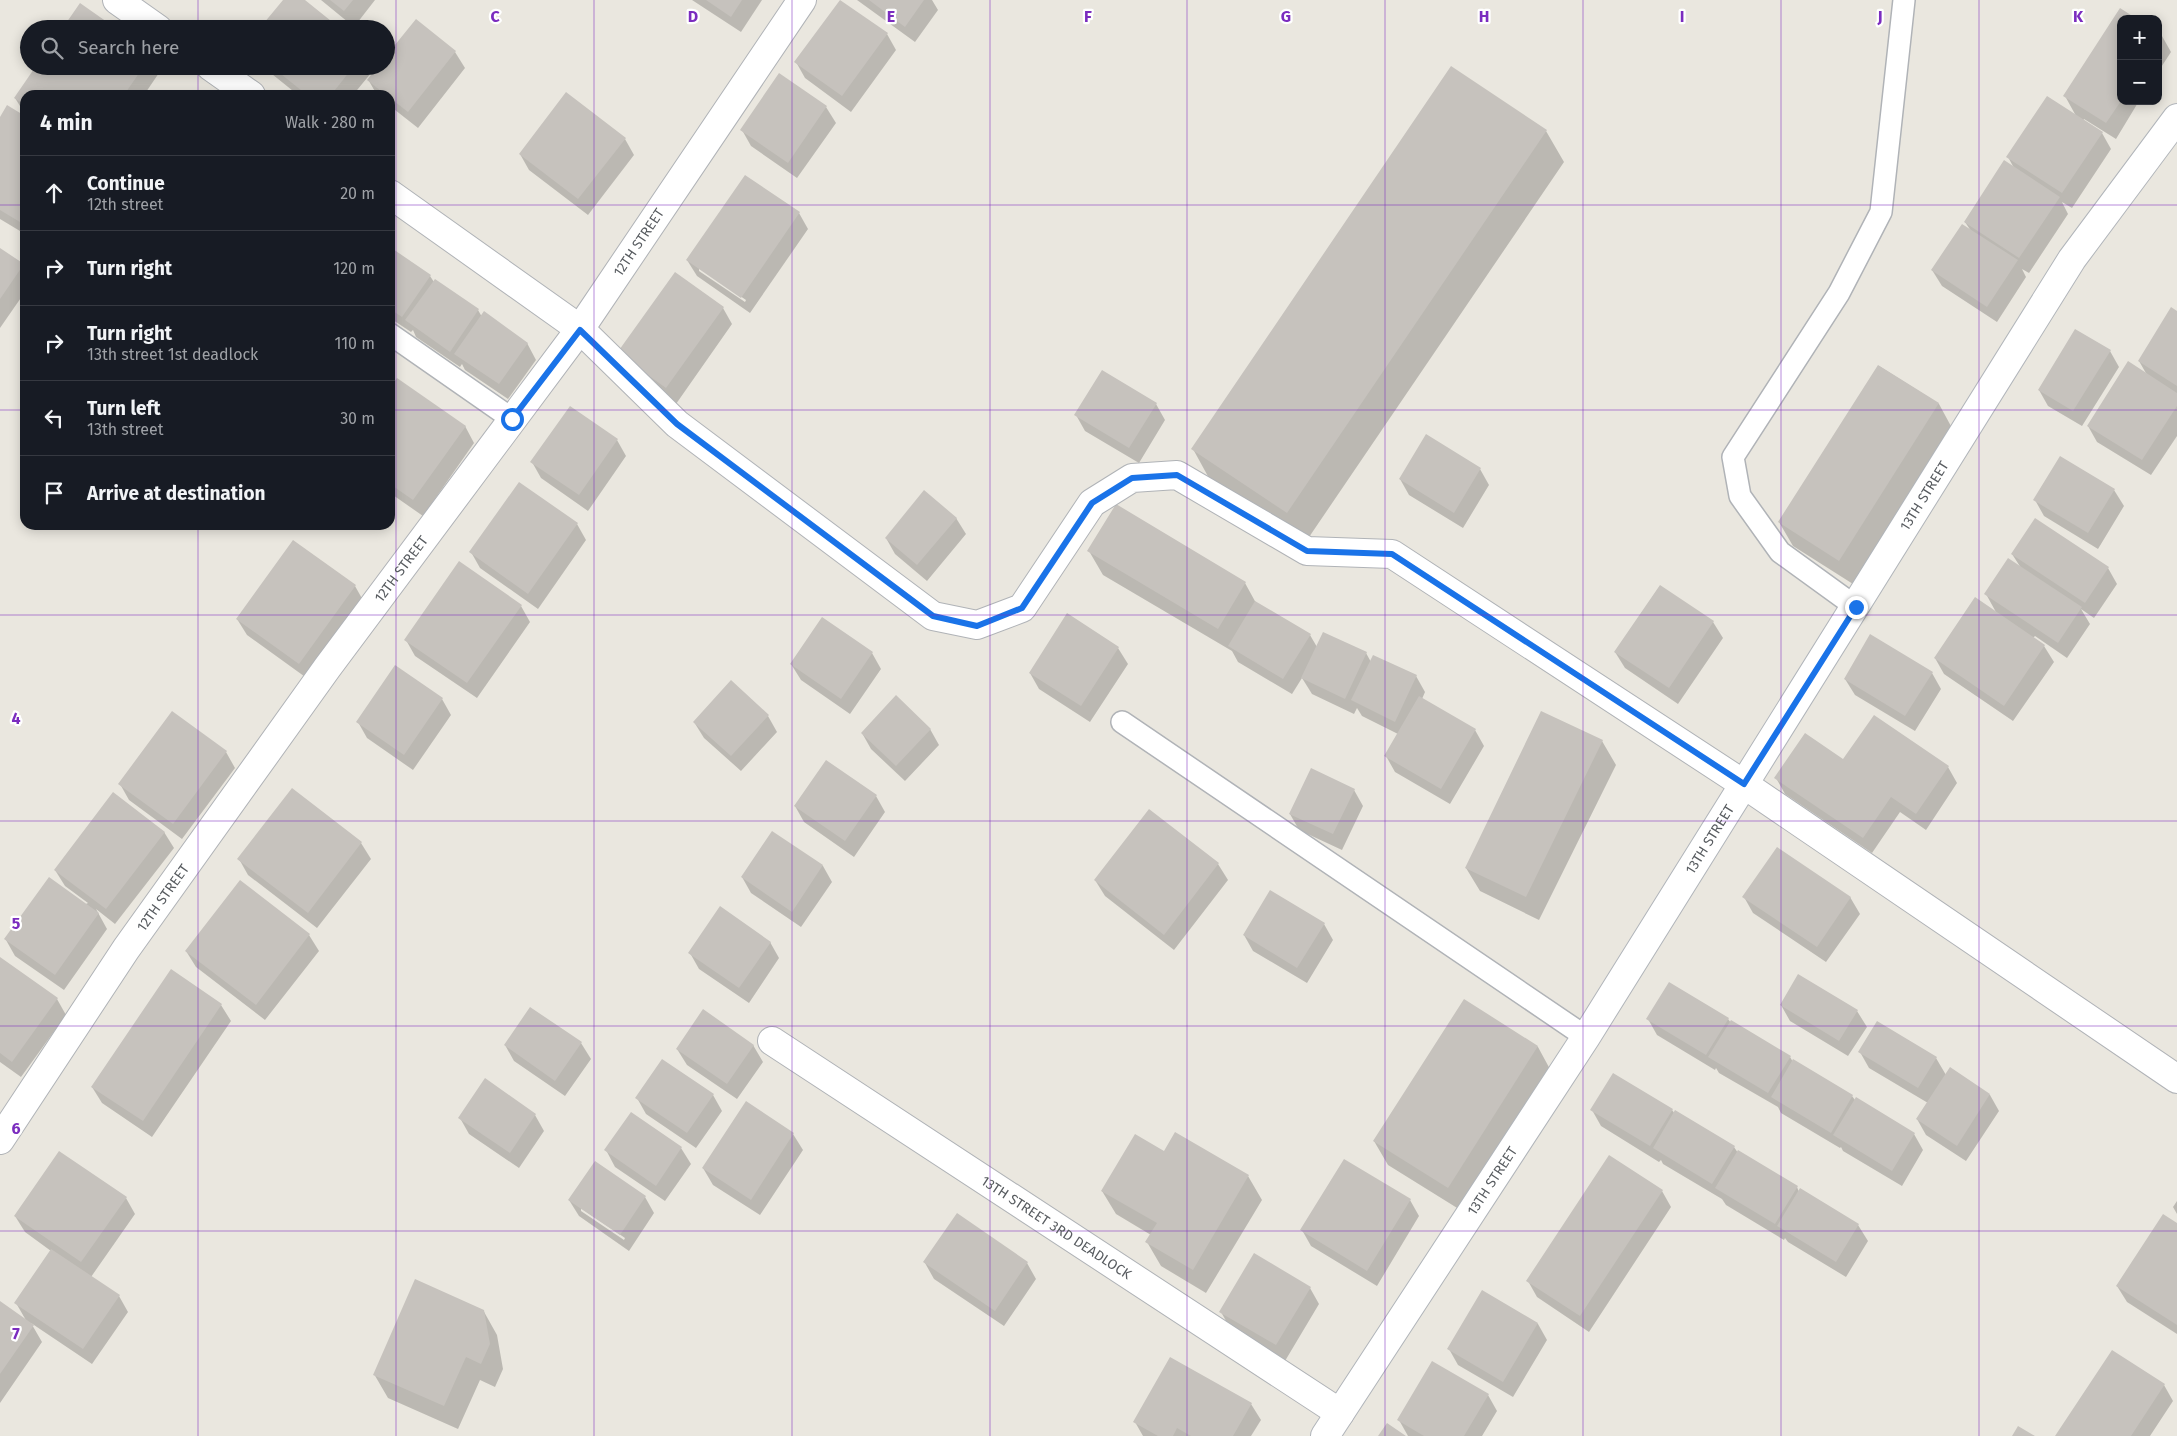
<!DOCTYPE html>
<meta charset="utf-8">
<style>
:root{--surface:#171b24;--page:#242831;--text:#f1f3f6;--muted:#9ea1a6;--line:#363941}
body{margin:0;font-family:"Fira Sans",sans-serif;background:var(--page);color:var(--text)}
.controls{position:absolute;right:15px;top:15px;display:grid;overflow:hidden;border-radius:10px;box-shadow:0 2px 12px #0003}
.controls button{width:45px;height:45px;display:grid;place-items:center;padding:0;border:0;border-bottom:1px solid var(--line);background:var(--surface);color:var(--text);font:25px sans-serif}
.stop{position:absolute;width:15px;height:15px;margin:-11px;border:4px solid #1a73e8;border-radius:50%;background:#fff}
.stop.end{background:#1a73e8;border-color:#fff;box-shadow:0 1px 5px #0008}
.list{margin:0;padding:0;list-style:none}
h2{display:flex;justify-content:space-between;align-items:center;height:65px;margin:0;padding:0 20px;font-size:21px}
h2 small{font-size:16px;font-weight:400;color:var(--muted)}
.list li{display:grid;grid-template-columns:32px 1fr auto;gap:15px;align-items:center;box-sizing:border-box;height:75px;padding:0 20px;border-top:1px solid var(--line)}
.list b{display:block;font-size:19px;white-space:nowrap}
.list p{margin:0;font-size:16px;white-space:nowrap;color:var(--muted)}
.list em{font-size:16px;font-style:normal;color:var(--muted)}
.icon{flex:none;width:28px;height:28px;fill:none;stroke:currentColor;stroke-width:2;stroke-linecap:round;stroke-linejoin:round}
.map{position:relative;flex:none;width:2177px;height:1436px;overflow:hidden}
.search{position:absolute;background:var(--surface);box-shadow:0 2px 12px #0003;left:20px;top:20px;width:375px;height:55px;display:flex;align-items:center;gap:12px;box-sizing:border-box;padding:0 18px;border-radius:28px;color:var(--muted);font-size:19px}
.panel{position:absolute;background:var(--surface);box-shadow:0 2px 12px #0003;left:20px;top:90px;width:375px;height:440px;border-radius:15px}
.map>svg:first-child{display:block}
.shadow{fill:#0003;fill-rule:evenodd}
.building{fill:#c6c2bd}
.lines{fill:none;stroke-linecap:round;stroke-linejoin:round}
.lane-casing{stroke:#b0b3b7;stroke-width:24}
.street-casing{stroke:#b0b3b7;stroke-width:30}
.secondary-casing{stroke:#b1b5ba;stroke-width:30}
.lane{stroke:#fff;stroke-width:21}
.street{stroke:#fff;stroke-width:28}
.secondary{stroke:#fff;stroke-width:28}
.route{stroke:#1a73e8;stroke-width:6}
.grid{fill:none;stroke:#7b2cbf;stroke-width:1;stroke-opacity:0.55}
.labels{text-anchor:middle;stroke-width:4.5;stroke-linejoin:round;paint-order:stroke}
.street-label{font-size:14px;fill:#585c60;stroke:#fff}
.grid-label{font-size:16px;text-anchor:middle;font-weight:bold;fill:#7b2cbf;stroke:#fff;stroke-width:4.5;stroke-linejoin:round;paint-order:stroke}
</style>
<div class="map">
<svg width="2177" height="1436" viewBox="0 0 2177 1436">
<rect width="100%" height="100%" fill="#eae7df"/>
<!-- shadow -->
<path class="shadow" d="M321,0H375L354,27Z
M692,0H762L741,32Z
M857,0H932L938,10L915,42Z
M2121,19V101H2139L2116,139L2084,119L2083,121L2102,133L2111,149L2072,208L2062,202L2068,214L2029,273L2022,269L2026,277L1997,322L1942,286L1932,270L1971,231L1965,222L2014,168L2008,157L2076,116L2065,96Z
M887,34L896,50L851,112L805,78L796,62Z
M2158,34L2162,36L2171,52L2158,72Z
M455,52L465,68L418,128L390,106V95H377L369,81L386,66Z
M38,66H159L161,70L144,95H25V114L15,98Z
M262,66H375L376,67L353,95H298Z
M826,107L836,123L797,178L751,146L742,130Z
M25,118V234L0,219V119Z
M1546,131L1564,162L1305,543L1210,480L1193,449Z
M625,139L634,155L588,215L529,170L520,154Z
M799,213L808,229L750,313L697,276L687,260ZM699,268L746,300L745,302L699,271Z
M390,248L430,276L434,282L435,281L478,310L482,317L527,343L536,360L508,399L465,370L462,364L460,367L416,337L413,330L411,332L390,318Z
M0,250L25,269V292L0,328Z
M675,274L723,308L732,324L676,404L628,369Z
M2177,313V436L2151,475L2097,442L2088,426L2147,375L2139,361Z
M2110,351L2119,367L2082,426L2048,406L2039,390Z
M1879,366L1939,404L1952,428L1853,584L1793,546L1779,522Z
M390,390L465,426L474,443L423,516L390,493Z
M1156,404L1165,420L1139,463L1085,431L1076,415Z
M617,440L626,456L588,511L541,478L532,462Z
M2060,458L2114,490L2124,506L2098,549L2044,516L2035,500Z
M1480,469L1489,485L1463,528L1409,495L1400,479Z
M956,518L966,534L927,581L895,554L886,538Z
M577,524L586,540L538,609L480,568L471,552Z
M1089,551L1245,583L1256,603L1310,635L1317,647L1366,653L1371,662L1416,676L1425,692L1422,699L1475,730L1484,746L1450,804L1395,772L1386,756L1398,734L1362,716L1357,708L1354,714L1312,694L1302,678L1292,694L1238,662L1232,651L1103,575Z
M2012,554L2108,568L2117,584L2094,618L2081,609L2090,624L2067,658L2035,636L2033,638L2044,646L2054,662L2013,721L1944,674L1935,658L1997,614L1986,594L2021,568Z
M355,586L364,602L308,679L247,635L237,619Z
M1660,586L1713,622L1723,638L1678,704L1625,668L1615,652Z
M521,606L530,622L477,698L415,656L406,640Z
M1118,648L1128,664L1090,722L1039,689L1030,673Z
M872,653L881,669L850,714L801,680L791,664Z
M1932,673L1941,689L1915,731L1855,695L1845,679Z
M442,699L451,715L413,770L367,738L358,722Z
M768,716L777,732L741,771L704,738L694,722Z
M930,729L939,745L905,781L871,749L862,733Z
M1602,741L1616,765L1539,920L1480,891L1466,868Z
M226,752L235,768L182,839L129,800L120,784Z
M1844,761L1948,767L1957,783L1926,830L1900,812L1872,853L1785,794L1776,778Z
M292,790L361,843L371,859L317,928L248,875L239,859Z
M1354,790L1363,806L1342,850L1299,830L1290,814Z
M876,796L885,812L854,857L804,822L795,806Z
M1149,811L1218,864L1228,880L1174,950L1105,896L1095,880Z
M164,832L174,848L115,924L96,909L107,929L64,990L15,956L6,940L88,903L65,886L55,870Z
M773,833L823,866L832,882L801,927L751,893L742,877Z
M1744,897H1850L1860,914L1826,962L1753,913Z
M1324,924L1333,940L1307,983L1253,951L1244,935Z
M309,935L319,951L265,1020L196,967L186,951Z
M770,942L779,958L749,1003L699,969L690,953Z
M0,958L57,999L66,1015L21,1077L0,1062Z
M1464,1001L1538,1047L1551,1071L1462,1211L1388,1165L1374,1141Z
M221,1005L231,1021L152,1137L102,1103L92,1087Z
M1781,1005L1857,1011L1867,1027L1848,1056L1790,1021Z
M1648,1019H1728L1731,1023L1790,1057L1793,1062L1794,1061L1852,1096L1855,1100L1914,1134L1923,1150L1902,1186L1843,1151L1841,1147L1840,1148L1781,1113L1778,1107L1719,1073L1716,1068L1715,1070L1657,1035Z
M581,1043L591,1059L565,1096L514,1061L505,1045Z
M753,1045L763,1062L737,1099L687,1065L677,1049Z
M1860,1052L1936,1058L1946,1075L1990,1095L1999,1111L1966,1161L1926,1135L1917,1119L1928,1103L1869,1068Z
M713,1095L722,1111L696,1148L646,1114L637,1098Z
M1592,1110H1672L1675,1114L1734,1147L1738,1153L1797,1187L1799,1192L1800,1190L1858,1225L1868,1241L1846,1277L1788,1242L1785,1238L1784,1240L1726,1205L1722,1199L1663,1164L1661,1160L1659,1162L1601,1126Z
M535,1115L544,1131L519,1168L469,1134L460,1118Z
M793,1134L803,1150L760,1215L713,1185L703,1168Z
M681,1148L691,1164L665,1201L615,1167L606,1150Z
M1164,1153L1248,1176L1262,1200L1206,1293L1161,1266L1147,1242L1151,1235L1116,1214L1102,1191Z
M1662,1191L1671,1207L1589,1332L1537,1297L1528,1281Z
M645,1197L654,1213L629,1251L579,1216L569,1200ZM581,1208L625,1238L624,1240L581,1211Z
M126,1198L135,1214L91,1277L119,1296L128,1312L92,1364L31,1323L42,1342L0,1403V1303L27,1322L16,1303L51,1251L25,1232L15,1216Z
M1410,1200L1419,1216L1377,1286L1311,1246L1302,1230Z
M2177,1201V1214L2173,1207Z
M2177,1225V1334L2127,1302L2117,1286Z
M925,1263H1027L1036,1279L1004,1326L934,1279Z
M1310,1288L1319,1304L1285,1361L1230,1328L1221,1312Z
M1482,1292L1538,1324L1547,1340L1513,1397L1458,1365L1449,1349Z
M483,1310L497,1335L503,1369L495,1387L480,1380L458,1429L388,1398L374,1374Z
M2164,1385L2173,1401L2150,1436H2058Z
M1488,1395L1497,1411L1482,1436H1408L1399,1420Z
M1251,1404L1261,1420L1251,1436H1143L1135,1422Z"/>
<!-- building -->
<path class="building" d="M283,0H305L341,29H259Z
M330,0H353L344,11Z
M706,0H742L731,17Z
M840,0L888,33L842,96L794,62Z
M869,0H924L905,27Z
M80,3L117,29H62Z
M2120,8L2137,19H2121V101L2106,123L2063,96Z
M416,19L456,51L408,112L390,98V95H386L367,80L378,66H386V56Z
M36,66H144L124,95H25V105L14,98Z
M271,66H354L331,95H307Z
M1451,66L1547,130L1287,513L1191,449Z
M779,73L827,106L788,163L740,130Z
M566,92L626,138L578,199L519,154Z
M2047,96L2103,132L2062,193L2006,157Z
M7,105L25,116V225L0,210V117Z
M2004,160L2060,197L2019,258L1964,222Z
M745,175L800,212L741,298L686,260Z
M1962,224L2018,260L1987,307L1931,270Z
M390,247L431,275L402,317L390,309Z
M0,248L24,264L0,299Z
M675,272L724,307L666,388L617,353Z
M435,279L479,309L450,352L405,320Z
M2171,307L2177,311V386L2138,361Z
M484,311L528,343L499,384L454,354Z
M2075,329L2111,350L2073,411L2038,390Z
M2128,361L2177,393V406L2142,460L2087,426Z
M1878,365L1939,403L1839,561L1778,522Z
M1102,370L1157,403L1129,448L1074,415Z
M397,378L466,426L413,500L390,484V388Z
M570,406L618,439L579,495L530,462Z
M1426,434L1481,468L1454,513L1399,479Z
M2060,456L2115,489L2088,533L2033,500Z
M519,482L578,523L528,594L469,552Z
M924,490L957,518L917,565L885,538Z
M1116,504L1246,582L1218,629L1087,551Z
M2035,518L2109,567L2085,603L2011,554Z
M293,540L356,585L299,664L236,619Z
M2008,558L2082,607L2058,643L1984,594Z
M459,561L522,605L467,683L404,640Z
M1660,585L1714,621L1669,688L1614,652Z
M1975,597L2045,645L2004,706L1934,658Z
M1255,601L1311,634L1283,679L1228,646Z
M1067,613L1119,647L1081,706L1029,673Z
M822,617L873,652L841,699L790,664Z
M1323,632L1367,652L1345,699L1301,678Z
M1870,634L1933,672L1905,716L1844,679Z
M1373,655L1417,675L1395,722L1351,700Z
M395,665L443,698L404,755L356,722Z
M731,680L769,715L731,756L693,722Z
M896,695L931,729L896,766L861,733Z
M1419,696L1476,729L1441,789L1384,756Z
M172,711L227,751L173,824L118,784Z
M1541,711L1603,740L1526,897L1465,868Z
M1874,715L1949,766L1916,814L1891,797L1863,838L1774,778L1805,733L1843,759Z
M826,760L877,795L845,841L794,806Z
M1311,768L1355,789L1333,834L1289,814Z
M292,788L362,842L308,913L237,859Z
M113,792L165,832L106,909L54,870Z
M1149,809L1219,863L1164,935L1094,880Z
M772,831L823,865L792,912L741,877Z
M1777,847L1851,897L1817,947L1742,897Z
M49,877L99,913L55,975L4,939Z
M240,880L310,934L256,1005L185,951Z
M1270,890L1325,923L1297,968L1243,935Z
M720,906L771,942L739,988L688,953Z
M0,957L58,998L12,1062L0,1053Z
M171,969L222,1004L143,1121L91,1087Z
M1798,974L1858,1010L1839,1041L1780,1005Z
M1669,982L1729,1018L1706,1055L1646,1019Z
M1464,999L1538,1046L1448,1188L1373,1141Z
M530,1007L582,1042L555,1081L504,1045Z
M703,1009L754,1045L727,1084L676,1049Z
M1731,1020L1791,1056L1768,1093L1708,1057Z
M1877,1021L1937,1057L1918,1088L1858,1052Z
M662,1059L714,1094L687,1133L635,1098Z
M1793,1059L1853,1095L1831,1133L1771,1097Z
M1950,1067L1990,1094L1957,1146L1916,1119Z
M1613,1073L1673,1109L1650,1146L1590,1110Z
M485,1078L536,1114L510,1153L458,1118Z
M1856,1097L1915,1133L1892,1171L1833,1135Z
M746,1101L794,1133L751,1200L702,1168Z
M1675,1110L1735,1146L1712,1184L1653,1148Z
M631,1112L682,1147L656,1186L604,1150Z
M1175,1132L1249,1175L1193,1270L1145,1242L1157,1223L1101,1191L1135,1134L1164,1151Z
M1738,1150L1798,1186L1775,1224L1715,1188Z
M59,1151L127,1197L81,1262L14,1216Z
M1609,1155L1663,1190L1580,1316L1526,1281Z
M1344,1159L1411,1199L1367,1271L1300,1230Z
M595,1161L646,1196L620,1235L568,1200Z
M1800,1188L1859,1224L1836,1262L1777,1226Z
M957,1213L1028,1262L995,1311L923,1262Z
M2163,1214L2177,1223V1325L2116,1286Z
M51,1249L120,1295L83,1349L14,1303Z
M1254,1253L1311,1287L1276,1345L1219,1312Z
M415,1279L484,1310L490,1344L481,1364L466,1357L444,1406L373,1375Z
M1482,1290L1538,1323L1503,1382L1447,1349Z
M0,1301L34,1325L0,1374Z
M2112,1350L2165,1384L2131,1436H2055Z
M1170,1357L1252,1403L1233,1436H1191L1177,1428L1173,1436H1158L1133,1422Z
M1432,1361L1489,1394L1464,1436H1424L1397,1420Z
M1387,1423L1406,1436H1378Z
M2018,1426L2035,1436H2012Z"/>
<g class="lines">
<!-- lane casing -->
<g class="lane-casing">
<path id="lane" d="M390,334L512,419
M1856,607L1780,552L1740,496L1733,457L1839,293L1881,212L1904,0
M1122,722L1586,1037"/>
</g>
<!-- street casing -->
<g class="street-casing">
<g id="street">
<path d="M117,0L158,29"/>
<path d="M210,66L251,95"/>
<path d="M390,194L580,329L677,424L933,616L977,625L1022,608L1092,503L1132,478L1177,475L1307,551L1392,554L1745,785L2177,1079"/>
<path id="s1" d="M772,1041L1340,1413"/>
<path id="s2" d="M0,1140L126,949L327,668L580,329L802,0"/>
</g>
</g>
<!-- secondary casing -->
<g class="secondary-casing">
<g id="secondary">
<path id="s3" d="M1325,1436L1586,1037L2072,259L2177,118"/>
</g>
</g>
<!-- lane -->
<use href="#lane" class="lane"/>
<!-- street -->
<use href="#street" class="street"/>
<!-- secondary -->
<use href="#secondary" class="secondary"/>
</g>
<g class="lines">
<!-- route -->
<path class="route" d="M512,419L580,330L677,424L933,616L977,626L1022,608L1092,503L1132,478L1177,475L1307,551L1392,554L1744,784L1856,607"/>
</g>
<!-- grid -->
<path class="grid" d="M198,0V29M396,0V1436M594,0V1436M792,0V1436M990,0V1436M1187,0V1436M1385,0V1436M1583,0V1436M1781,0V1436M1979,0V1436M198,66V95M0,205H25M390,205H2177M0,410H25M390,410H2177M198,525V1436M0,615H2177M0,821H2177M0,1026H2177M0,1231H2177"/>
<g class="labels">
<!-- street labels -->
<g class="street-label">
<text dy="5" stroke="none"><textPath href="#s2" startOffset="1102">12TH STREET</textPath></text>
<text dy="5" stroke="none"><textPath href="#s3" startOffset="1115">13TH STREET</textPath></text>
<text dy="5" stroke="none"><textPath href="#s2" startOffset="698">12TH STREET</textPath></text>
<text dy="5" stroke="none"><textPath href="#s3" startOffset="710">13TH STREET</textPath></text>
<text dy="5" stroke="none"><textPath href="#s2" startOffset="292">12TH STREET</textPath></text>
<text dy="5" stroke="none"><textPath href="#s3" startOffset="305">13TH STREET</textPath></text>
<text dy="5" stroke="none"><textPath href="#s1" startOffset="340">13TH STREET 3RD DEADLOCK</textPath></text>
</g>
</g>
<g class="grid-label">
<text x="495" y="22">C</text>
<text x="693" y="22">D</text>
<text x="891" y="22">E</text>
<text x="1088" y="22">F</text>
<text x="1286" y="22">G</text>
<text x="1484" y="22">H</text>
<text x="1682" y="22">I</text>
<text x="1880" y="22">J</text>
<text x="2078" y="22">K</text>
<text x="16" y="724">4</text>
<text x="16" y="929">5</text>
<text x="16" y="1134">6</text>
<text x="16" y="1339">7</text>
</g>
</svg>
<div class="controls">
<button>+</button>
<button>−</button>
</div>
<div class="stop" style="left:512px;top:419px"></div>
<div class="stop end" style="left:1856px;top:607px"></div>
<div class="search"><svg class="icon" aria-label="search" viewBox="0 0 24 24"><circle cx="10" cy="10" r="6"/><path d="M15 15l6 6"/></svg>Search here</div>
<section class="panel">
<h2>4 min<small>Walk · 280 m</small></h2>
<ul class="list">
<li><svg class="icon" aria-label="ahead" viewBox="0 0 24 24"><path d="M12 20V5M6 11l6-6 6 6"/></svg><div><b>Continue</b><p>12th street</p></div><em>20 m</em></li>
<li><svg class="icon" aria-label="right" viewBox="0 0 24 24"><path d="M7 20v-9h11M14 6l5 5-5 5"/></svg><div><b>Turn right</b></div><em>120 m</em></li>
<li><svg class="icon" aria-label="right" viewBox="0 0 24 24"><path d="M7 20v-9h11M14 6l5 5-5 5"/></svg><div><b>Turn right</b><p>13th street 1st deadlock</p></div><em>110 m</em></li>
<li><svg class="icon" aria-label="left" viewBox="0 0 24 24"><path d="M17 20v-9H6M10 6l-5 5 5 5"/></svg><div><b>Turn left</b><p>13th street</p></div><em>30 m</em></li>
<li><svg class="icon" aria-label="arrive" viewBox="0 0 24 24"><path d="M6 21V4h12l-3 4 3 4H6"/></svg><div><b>Arrive at destination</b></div></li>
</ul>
</section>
</div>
